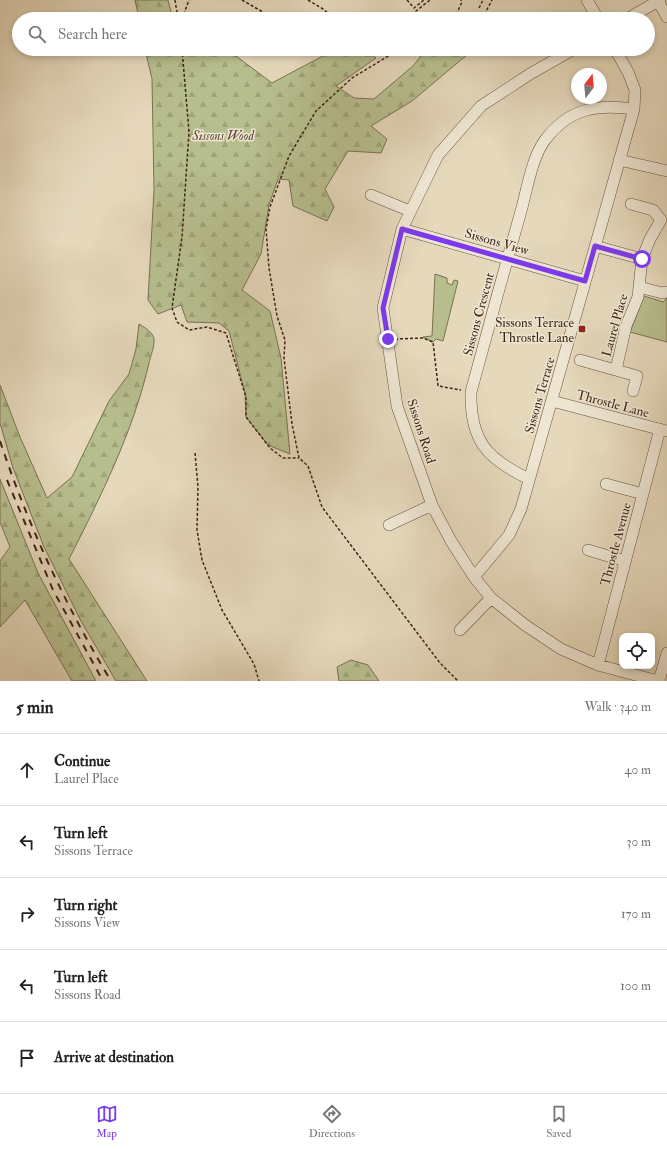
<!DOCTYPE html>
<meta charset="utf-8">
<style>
:root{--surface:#fff;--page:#f6f6f6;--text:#222;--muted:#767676;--line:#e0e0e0;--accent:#7c3aed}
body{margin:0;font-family:"IM FELL Double Pica",serif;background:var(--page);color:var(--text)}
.controls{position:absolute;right:12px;bottom:12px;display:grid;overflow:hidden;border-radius:8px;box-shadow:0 2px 6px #0003}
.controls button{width:36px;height:36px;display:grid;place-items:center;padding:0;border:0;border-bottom:1px solid var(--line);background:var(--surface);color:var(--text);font:20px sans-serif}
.compass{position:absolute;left:571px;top:68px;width:36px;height:36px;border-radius:50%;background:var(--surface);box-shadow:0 2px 6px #0003;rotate:16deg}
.stop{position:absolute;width:12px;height:12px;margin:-9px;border:3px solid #7c3aed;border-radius:50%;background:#fff}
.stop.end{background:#7c3aed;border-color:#fff;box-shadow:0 1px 4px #0008}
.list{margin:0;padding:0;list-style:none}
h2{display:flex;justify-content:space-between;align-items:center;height:52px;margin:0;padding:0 16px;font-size:17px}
h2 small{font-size:13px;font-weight:400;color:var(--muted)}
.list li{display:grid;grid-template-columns:26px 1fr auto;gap:12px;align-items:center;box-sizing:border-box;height:72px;padding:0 16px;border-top:1px solid var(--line)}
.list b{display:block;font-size:15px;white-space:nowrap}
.list p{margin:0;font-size:13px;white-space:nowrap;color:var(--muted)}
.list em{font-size:13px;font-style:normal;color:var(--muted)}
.icon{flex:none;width:22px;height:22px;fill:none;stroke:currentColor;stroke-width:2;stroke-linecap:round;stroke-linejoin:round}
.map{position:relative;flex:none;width:667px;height:681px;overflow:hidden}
.search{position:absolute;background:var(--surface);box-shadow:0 2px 6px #0003;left:12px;right:12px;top:12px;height:44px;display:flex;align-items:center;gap:10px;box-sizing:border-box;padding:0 14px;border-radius:22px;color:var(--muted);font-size:15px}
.sheet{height:412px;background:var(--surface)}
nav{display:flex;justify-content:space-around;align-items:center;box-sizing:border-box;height:56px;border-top:1px solid var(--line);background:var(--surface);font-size:11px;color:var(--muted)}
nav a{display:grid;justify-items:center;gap:2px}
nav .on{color:var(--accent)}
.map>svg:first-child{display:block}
.grass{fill:#b7be8e;stroke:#7b7152}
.forest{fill:url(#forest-firs);stroke:#7b7152}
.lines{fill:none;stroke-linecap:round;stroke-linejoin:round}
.minor-casing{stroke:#68513f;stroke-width:12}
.path{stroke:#3f2416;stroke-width:1.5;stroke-dasharray:3 2;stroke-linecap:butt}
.minor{stroke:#eee6d3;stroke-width:11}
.rail{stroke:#3f2416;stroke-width:2;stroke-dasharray:7 7;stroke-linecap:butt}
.route{stroke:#7c3aed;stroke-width:5}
.poi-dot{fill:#8f2418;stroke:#eee6d3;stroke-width:1.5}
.labels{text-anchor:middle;stroke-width:3;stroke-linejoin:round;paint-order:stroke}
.park-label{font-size:13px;font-style:italic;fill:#5d4a34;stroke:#eee6d3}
.street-label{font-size:13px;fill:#3f2416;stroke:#eee6d3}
.poi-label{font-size:13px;fill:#3f2416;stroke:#eee6d3;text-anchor:end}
</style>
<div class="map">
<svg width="667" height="681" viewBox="0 0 667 681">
<defs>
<pattern id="forest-firs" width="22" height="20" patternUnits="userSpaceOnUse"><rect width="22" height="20" fill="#b7be8e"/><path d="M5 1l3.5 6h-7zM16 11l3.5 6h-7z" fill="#9ea37a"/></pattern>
</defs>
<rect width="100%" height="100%" fill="#e5d8bb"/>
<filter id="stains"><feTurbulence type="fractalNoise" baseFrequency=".005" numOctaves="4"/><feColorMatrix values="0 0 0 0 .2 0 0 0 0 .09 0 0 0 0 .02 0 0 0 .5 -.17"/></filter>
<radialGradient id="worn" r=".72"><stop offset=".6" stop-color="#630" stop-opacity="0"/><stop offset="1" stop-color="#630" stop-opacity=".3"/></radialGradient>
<!-- grass -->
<path class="grass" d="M435,274L447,278V283L452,285L454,280L458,281L443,341L436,339L433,342L423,337L432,336Z
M644,296L663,302L667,298V342L630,332Z"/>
<!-- forest -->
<path class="forest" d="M135,0H168L173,19H139Z
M145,49H208L236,56L272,83L336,49H363L376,58L336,86L354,98L374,99L413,66L424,52C441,52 457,49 474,49L412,101L371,126L387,139L381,153L348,151L325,189L334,207L327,221L293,206L289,180L278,179L269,205L261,254L242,290L270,311L281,358L290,454L268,445L246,417L245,393L229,331L219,323L187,322L181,305L158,314L148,300L154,190L152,79Z
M139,324C145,328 153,332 154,339C155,346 150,357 149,363C133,432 101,496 69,559L147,681H116L81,621L44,547L13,468L0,423V385L20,437L47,498L72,477L109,401L129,374L136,349Z
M0,479L38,573L96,681H72L25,600L0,627V561L10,547L0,522Z
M351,660L368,665L379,681H339L337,667Z"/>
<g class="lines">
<!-- minor casing -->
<g class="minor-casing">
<path id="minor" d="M587,0L598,19
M658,1L667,17
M627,19L660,0
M574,49L530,74L481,106L438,155L402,229L383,308L397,406L432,505L451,541L474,577L491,598L525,625L561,649L598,665L658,681
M619,160L667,171
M371,195L410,211
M631,204L653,210L661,220
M402,229L585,281
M595,246L642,259L650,239L661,220
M639,287L662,293L667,292
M580,360L637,376L633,391
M616,370L626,326L638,297L642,259
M552,401L666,431
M529,479C487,459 470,441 471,392C487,332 504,271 521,211C527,190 532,157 545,140C569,108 597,104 634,109
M606,484L643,494
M389,525L432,505
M588,550L625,561
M474,577L509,535L521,509L634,109L635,90L628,72L615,49
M460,630L491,598
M598,665L660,429
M659,681L667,653"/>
</g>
<!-- path -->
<path class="path" d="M175,0L178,19
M242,0L275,19
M308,0L323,9L335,19
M407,0L414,8L424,0
M479,8L483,0
M182,19L189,0
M423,19L416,11L430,0
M454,19L462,2L461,0
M482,19L492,0
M182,49L189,132L182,237L172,308L177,322L189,330L207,327L226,333L246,397V417L270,448L283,458H299
M407,49L390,55L352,78L316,111L289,156L270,207L266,229L269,268L277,316L285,340L284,358L292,424L299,458L308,466L322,507L440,663L458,681
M390,55L391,49
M395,339L423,338L433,342L438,386L461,390
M195,453L198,487L197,530L202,560L222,610L254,664L259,681"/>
<!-- minor -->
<use href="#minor" class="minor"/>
<!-- rail -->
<path class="rail" d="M0,441C28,525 65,605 111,681
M7,480L53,590L103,681"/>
</g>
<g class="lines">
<!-- route -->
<path class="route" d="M388,339L383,308L402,229L585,281L595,246L642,259"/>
</g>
<!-- markers -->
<rect class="poi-dot" x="578" y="325" width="8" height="8" rx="2"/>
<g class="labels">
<!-- park labels -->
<g class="park-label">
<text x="223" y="140">Sissons Wood</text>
</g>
<!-- street labels -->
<g class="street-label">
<text transform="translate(497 241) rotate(16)" y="5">Sissons View</text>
<text transform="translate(478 314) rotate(-75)" y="5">Sissons Crescent</text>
<text transform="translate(614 325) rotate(-74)" y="5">Laurel Place</text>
<text transform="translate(539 395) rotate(-74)" y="5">Sissons Terrace</text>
<text transform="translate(613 403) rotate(15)" y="5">Throstle Lane</text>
<text transform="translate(422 431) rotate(72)" y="5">Sissons Road</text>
<text transform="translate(615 544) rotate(-75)" y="5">Throstle Avenue</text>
</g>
<!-- poi labels -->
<g class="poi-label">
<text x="574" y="327">Sissons Terrace<tspan x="574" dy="15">Throstle Lane</tspan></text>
</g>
</g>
<rect width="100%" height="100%" filter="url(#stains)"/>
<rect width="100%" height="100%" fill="url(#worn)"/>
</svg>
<div class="controls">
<button><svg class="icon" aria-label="locate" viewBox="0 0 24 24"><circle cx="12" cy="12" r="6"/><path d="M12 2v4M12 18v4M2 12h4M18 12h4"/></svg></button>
</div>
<svg class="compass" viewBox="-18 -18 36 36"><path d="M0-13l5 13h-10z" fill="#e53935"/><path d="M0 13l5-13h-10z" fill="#767676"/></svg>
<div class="stop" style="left:642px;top:259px"></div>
<div class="stop end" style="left:388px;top:339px"></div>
<div class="search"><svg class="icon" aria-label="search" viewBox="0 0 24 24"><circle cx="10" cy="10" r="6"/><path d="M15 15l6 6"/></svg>Search here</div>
</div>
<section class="sheet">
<h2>5 min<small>Walk · 340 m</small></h2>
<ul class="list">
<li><svg class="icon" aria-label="ahead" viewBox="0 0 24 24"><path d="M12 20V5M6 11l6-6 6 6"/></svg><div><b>Continue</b><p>Laurel Place</p></div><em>40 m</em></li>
<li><svg class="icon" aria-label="left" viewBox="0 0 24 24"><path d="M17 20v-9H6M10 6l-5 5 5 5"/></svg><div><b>Turn left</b><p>Sissons Terrace</p></div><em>30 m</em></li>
<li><svg class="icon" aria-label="right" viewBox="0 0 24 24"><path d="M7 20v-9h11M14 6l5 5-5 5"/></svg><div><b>Turn right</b><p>Sissons View</p></div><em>170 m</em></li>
<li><svg class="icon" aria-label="left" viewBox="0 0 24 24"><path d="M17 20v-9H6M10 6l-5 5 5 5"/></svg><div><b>Turn left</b><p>Sissons Road</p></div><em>100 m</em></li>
<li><svg class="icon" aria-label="arrive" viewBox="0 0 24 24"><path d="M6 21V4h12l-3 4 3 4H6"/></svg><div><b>Arrive at destination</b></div></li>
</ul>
</section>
<nav>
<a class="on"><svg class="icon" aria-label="map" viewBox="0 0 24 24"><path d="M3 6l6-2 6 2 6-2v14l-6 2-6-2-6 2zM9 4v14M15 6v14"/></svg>Map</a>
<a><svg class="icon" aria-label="directions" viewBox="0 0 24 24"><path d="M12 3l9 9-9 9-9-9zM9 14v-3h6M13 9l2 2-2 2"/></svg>Directions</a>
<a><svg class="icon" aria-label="saved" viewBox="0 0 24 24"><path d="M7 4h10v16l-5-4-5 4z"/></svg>Saved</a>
</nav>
